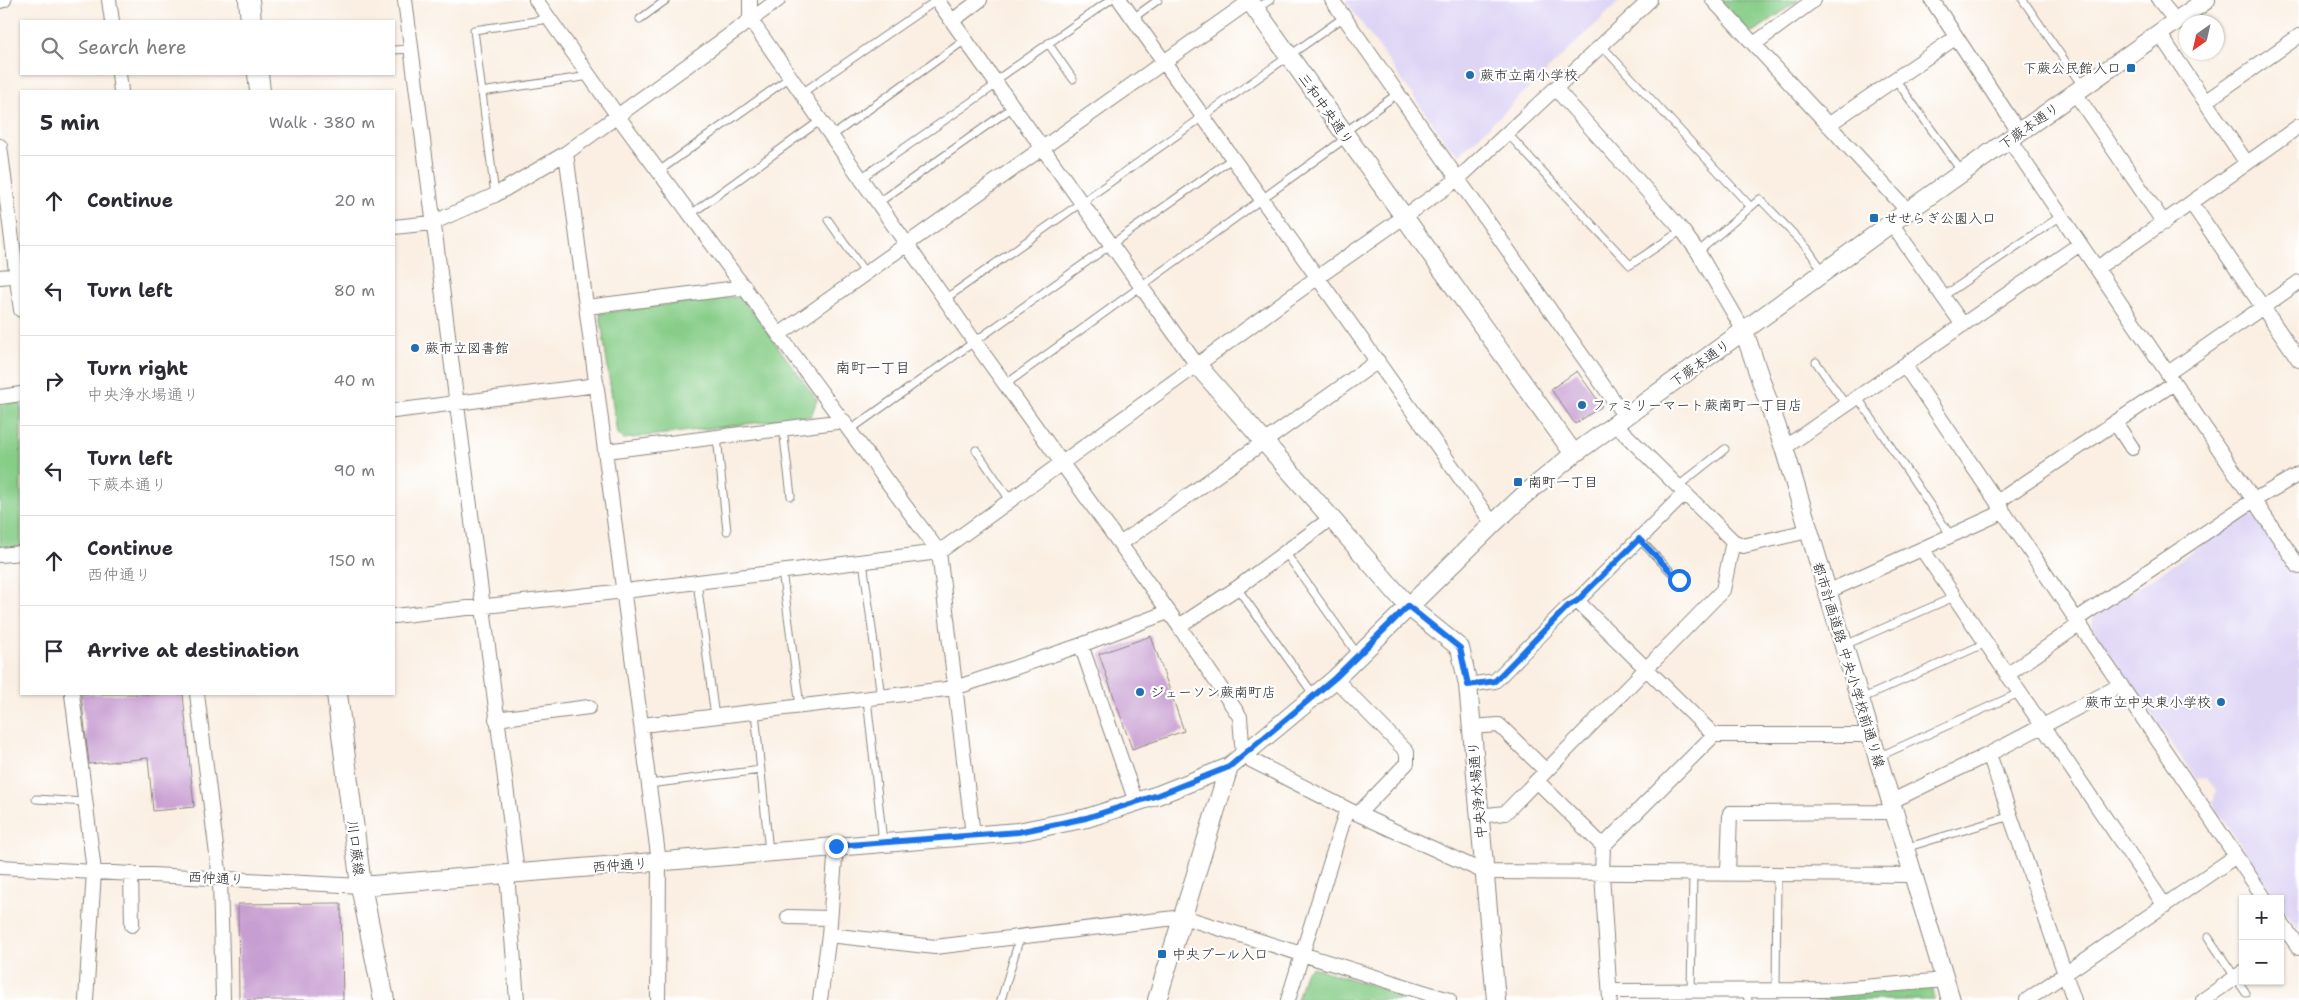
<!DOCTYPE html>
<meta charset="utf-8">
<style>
:root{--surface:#fff;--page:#f2f2f3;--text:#2b2b33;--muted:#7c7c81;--line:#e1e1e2}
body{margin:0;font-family:"Shantell Sans","Klee One",sans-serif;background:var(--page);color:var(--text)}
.controls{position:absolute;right:15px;bottom:15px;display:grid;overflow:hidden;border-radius:0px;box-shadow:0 1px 4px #0004}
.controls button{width:45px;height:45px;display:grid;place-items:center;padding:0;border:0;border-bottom:1px solid var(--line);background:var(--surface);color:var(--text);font:25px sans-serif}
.compass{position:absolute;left:2179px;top:15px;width:45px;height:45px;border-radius:50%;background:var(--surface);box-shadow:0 1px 4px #0004;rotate:214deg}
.stop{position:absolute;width:15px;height:15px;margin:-11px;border:4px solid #1a73e8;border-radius:50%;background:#fff}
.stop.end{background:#1a73e8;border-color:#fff;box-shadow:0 1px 5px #0008}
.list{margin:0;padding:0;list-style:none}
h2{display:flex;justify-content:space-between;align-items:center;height:65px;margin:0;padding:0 20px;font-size:21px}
h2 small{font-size:16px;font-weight:400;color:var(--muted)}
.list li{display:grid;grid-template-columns:32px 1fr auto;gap:15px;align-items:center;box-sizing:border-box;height:90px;padding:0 20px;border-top:1px solid var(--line)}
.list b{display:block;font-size:19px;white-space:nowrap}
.list p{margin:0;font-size:16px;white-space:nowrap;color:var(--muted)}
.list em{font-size:16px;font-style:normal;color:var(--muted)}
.icon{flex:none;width:28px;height:28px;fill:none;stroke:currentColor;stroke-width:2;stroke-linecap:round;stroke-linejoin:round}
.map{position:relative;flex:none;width:2299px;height:1000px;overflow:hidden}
.search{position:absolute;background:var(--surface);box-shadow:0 1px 4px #0004;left:20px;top:20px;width:375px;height:55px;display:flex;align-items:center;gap:12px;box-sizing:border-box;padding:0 18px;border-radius:0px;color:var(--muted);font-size:19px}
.panel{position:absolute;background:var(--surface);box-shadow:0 1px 4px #0004;left:20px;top:90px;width:375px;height:605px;border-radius:0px}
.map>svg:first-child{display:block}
.built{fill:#ded5f5}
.green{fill:#87cd88;stroke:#527452}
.building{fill:#c79ed1}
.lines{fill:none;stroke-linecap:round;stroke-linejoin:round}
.service-casing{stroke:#8b867f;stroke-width:9}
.minor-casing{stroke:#8b867f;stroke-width:16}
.tertiary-casing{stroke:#8b867f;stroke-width:20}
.secondary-casing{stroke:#8b867f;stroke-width:22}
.service{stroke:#fff;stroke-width:7}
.minor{stroke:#fff;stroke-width:14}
.tertiary{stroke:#fff;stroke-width:18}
.secondary{stroke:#fff;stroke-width:20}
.route{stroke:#1a73e8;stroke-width:6}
.poi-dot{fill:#1f6fb2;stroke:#fff;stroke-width:2}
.labels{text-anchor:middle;stroke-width:4.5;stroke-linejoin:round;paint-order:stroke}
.poi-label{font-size:14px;fill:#1c1c1c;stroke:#fff;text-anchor:start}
.street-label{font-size:14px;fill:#1c1c1c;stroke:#fff}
.neighbourhood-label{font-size:15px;fill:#1c1c1c;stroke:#fff}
</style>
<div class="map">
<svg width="2299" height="1000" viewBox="0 0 2299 1000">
<rect width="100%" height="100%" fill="#fff"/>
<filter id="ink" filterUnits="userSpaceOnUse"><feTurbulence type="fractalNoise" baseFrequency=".02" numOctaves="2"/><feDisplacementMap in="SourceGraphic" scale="10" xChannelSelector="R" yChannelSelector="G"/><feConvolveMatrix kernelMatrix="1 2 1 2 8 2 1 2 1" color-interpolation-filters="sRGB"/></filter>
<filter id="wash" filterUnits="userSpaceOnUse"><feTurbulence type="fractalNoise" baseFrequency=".0096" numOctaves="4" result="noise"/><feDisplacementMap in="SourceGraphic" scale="20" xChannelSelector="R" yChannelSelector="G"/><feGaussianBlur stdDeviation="1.12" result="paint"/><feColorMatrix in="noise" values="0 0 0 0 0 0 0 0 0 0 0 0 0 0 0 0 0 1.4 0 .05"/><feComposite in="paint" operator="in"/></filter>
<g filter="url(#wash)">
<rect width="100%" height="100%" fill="#faefe2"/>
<!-- built -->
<path class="built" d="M1345,0H1621L1460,154L1451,149Z
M2247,515L2257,518L2299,580V931L2280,903V899H2277L2213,804L2216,790L2206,777L2196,779L2092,627L2093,618Z"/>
<!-- green -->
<path class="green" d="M1720,0H1799L1755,31L1749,32Z
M741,296L817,400L811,416L624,439L617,434L600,313Z
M21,402V547L0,549V405Z
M1312,967L1402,995L1403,1000H1297L1305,972Z
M1931,986L1935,1000H1812L1811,997Z"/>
<g id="blocks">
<!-- building -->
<path class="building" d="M1577,371L1602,406L1575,424L1551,389Z
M1151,636L1184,731L1132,749L1099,654Z
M81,694H183L194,807L153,811L148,758L89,764Z
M341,903L343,1000H239L238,904Z"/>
</g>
</g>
<g filter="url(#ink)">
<use href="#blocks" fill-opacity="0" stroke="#8b867f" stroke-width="1"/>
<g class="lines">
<!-- service casing -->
<g class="service-casing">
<path id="service" d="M2023,0L2083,87
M1256,9L1270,0
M1133,18L1158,0
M640,19L666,0
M1048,43L1073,79
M1601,45L1750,206
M394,50L410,49
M1895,79L1962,172
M995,81L1110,0
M481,92L590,76
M802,93L937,0
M1345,132L1397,94
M1507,133L1630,265L1682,230
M832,136L965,40
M659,171L790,77
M861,178L997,84
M495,195L474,30L549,19
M878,203L1013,107
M691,214L821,120
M828,220L866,274
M1698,252L1760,199L1807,248L1823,271
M1942,297L2061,216
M945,299L1344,17
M1816,362L1846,405
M1006,384L1346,138
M1858,398L1951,536
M783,429L791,496
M850,430L1233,158
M717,437L727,531
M976,450L1010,500
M1677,487L1725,449
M1639,539L1679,580
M1285,552L1358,655
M863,561L881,697
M782,571L800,706
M697,582L715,717
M1237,588L1314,695
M1845,645L1954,597
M867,699L883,842
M1861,699L1986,643
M755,712L769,852
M1878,757L2019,693
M649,784L761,770
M36,799L85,802
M1905,848L2011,816
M2208,937L2246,993
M1691,990L1693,873
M1746,990L1748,1000
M1776,990L1777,875
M1001,1000L1020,937"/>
</g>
<!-- minor casing -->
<g class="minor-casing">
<path id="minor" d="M109,0L112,21
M405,0L517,872
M536,0L617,115L939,552L973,835
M750,0V19L974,341L1179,626L1240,717L1243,756L1347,809L1484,872L1912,875
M937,0L1197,365
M1120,0L1493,524
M1332,0L1626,418
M1713,0L1908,211
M1932,0L2019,132
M2159,0L2176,21
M0,1L4,0
M952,21L980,0
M2159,33L2246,162
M1754,44L1814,0
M119,74L121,91
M1555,88L1682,230L1698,252L1744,331
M2075,93L2164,223
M2206,101L2299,36
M1828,125L1955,38
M2009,139L2299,567
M0,146L21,310
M566,153L659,862L658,1000
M2192,204L2299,360
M1891,223L1963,325
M394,227L432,223L495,195L566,153L778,0
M2097,268C2165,222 2232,174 2299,126
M0,277L21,275
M587,307L745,287
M780,334L1250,1
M1905,366L2265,899
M2168,373L2299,282
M0,397L21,394
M394,411L597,385
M2115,422L2132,448
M1616,425L1733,541L1743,546L1808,531
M1784,448L2080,244
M606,451L844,421
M1997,502L2174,383
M1120,544L1378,361
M1922,549L2165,906
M0,555L21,553
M1827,592L2003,512
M1577,601L1714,735
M394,616L625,591L939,552L1318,277L1458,179L1650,0
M2077,619L2254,500L2299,474
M1179,626L1237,588L1330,519
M1081,645L1136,802
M2007,675L2080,624
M1335,679L1407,752V763L1358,814
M1468,685L1495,681L1568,607L1577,601L1684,494
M72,694L94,871L86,1000
M197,694L220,879L223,1000
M496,719L589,707
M642,725L955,688L1081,645L1168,612
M1471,727L1499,725L1546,771
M1989,754L2074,1000
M1537,781L1603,846
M1890,802L1989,754L2121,685
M1479,816L1505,813L1723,590L1733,541
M0,867L361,886
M131,873L132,925
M1728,873L1730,813L1893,812
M507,874L517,1000
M788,917L830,918
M2280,921L2299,948
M829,935L935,947L1183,917L1449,1000
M1610,991L1829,990L1945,980
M820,1000L829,935L836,846
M1288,1000L1347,809
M1610,1000L1602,874L1603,846L1714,735H1870
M2027,1000L2236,856
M2203,1000L2243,972"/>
</g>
<!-- tertiary casing -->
<g class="tertiary-casing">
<path id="tertiary" d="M1249,0L1574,454
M1744,331L1784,448L1951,1000
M1197,365L1408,606L1460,648L1468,685L1496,1000
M361,886L1018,832L1087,818L1158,795L1229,767L1335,679L1493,524L1524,495L1574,454L1908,211L2206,0
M1157,1000L1229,767"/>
</g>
<!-- secondary casing -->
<g class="secondary-casing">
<path id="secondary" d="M249,0L251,21
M258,74L260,91
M337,694L361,886L384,1000"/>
</g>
<!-- service -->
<use href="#service" class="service"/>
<!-- minor -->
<use href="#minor" class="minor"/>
<!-- tertiary -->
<use href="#tertiary" class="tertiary"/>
<!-- secondary -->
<use href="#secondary" class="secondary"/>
</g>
</g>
<g class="lines" filter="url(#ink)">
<!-- route -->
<path class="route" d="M836,846L1018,832L1086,818L1158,795L1229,767L1335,678L1408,606L1460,648L1468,685L1495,681L1568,606L1577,601L1639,539L1679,580"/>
</g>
<!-- markers -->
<g class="poi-dot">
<rect x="2126" y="63" width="10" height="10" rx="2.5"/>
<circle cx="1470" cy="75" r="5"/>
<rect x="1869" y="213" width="10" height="10" rx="2.5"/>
<circle cx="415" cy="348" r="5"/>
<circle cx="1582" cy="405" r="5"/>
<rect x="1513" y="477" width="10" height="10" rx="2.5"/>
<circle cx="1140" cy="692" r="5"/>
<circle cx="2221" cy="702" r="5"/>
<rect x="1157" y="949" width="10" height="10" rx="2.5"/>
</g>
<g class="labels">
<!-- poi labels -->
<g class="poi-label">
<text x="2121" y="73" text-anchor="end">下蕨公民館入口</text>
<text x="1480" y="80">蕨市立南小学校</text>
<text x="1884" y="223">せせらぎ公園入口</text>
<text x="425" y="353">蕨市立図書館</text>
<text x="1592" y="410">ファミリーマート蕨南町一丁目店</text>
<text x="1528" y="487">南町一丁目</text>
<text x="1150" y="697">ジェーソン蕨南町店</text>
<text x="2211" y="707" text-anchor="end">蕨市立中央東小学校</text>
<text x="1172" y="959">中央プール入口</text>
</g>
<!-- street labels -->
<g class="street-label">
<text transform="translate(1326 109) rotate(55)" y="5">三和中央通り</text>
<text transform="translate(2029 126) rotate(-35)" y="5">下蕨本通り</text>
<text transform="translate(1700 363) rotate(-36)" y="5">下蕨本通り</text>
<text transform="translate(1849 665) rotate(73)" y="5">都市計画道路 中央小学校前通り線</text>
<text transform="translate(1477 790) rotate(-95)" y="5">中央浄水場通り</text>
<text transform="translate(356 848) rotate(83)" y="5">川口蕨線</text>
<text transform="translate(620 865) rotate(-4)" y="5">西仲通り</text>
<text transform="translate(216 878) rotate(3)" y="5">西仲通り</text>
</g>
<!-- neighbourhood labels -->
<g class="neighbourhood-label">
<text x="873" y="373">南町一丁目</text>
</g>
</g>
</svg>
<div class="controls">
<button>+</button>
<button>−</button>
</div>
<svg class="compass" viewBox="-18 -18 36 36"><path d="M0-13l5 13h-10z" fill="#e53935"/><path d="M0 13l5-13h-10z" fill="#7c7c81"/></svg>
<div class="stop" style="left:1679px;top:580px"></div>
<div class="stop end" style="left:836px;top:846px"></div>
<div class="search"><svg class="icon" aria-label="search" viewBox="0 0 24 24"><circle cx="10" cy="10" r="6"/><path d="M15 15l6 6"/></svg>Search here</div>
<section class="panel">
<h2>5 min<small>Walk · 380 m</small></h2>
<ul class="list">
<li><svg class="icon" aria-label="ahead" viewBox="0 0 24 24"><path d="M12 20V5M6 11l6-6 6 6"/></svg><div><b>Continue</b></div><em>20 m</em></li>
<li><svg class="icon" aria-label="left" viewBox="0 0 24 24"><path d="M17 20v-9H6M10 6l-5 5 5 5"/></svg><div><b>Turn left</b></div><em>80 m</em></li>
<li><svg class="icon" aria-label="right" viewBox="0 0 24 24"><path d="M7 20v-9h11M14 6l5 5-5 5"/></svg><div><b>Turn right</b><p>中央浄水場通り</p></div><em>40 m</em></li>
<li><svg class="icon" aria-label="left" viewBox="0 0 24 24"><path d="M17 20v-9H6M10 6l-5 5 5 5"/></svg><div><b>Turn left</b><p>下蕨本通り</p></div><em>90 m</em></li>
<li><svg class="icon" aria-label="ahead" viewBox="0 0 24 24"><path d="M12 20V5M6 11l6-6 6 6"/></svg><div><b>Continue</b><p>西仲通り</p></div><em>150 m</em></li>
<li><svg class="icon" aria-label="arrive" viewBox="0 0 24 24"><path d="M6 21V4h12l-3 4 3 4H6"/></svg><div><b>Arrive at destination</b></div></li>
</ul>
</section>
</div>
